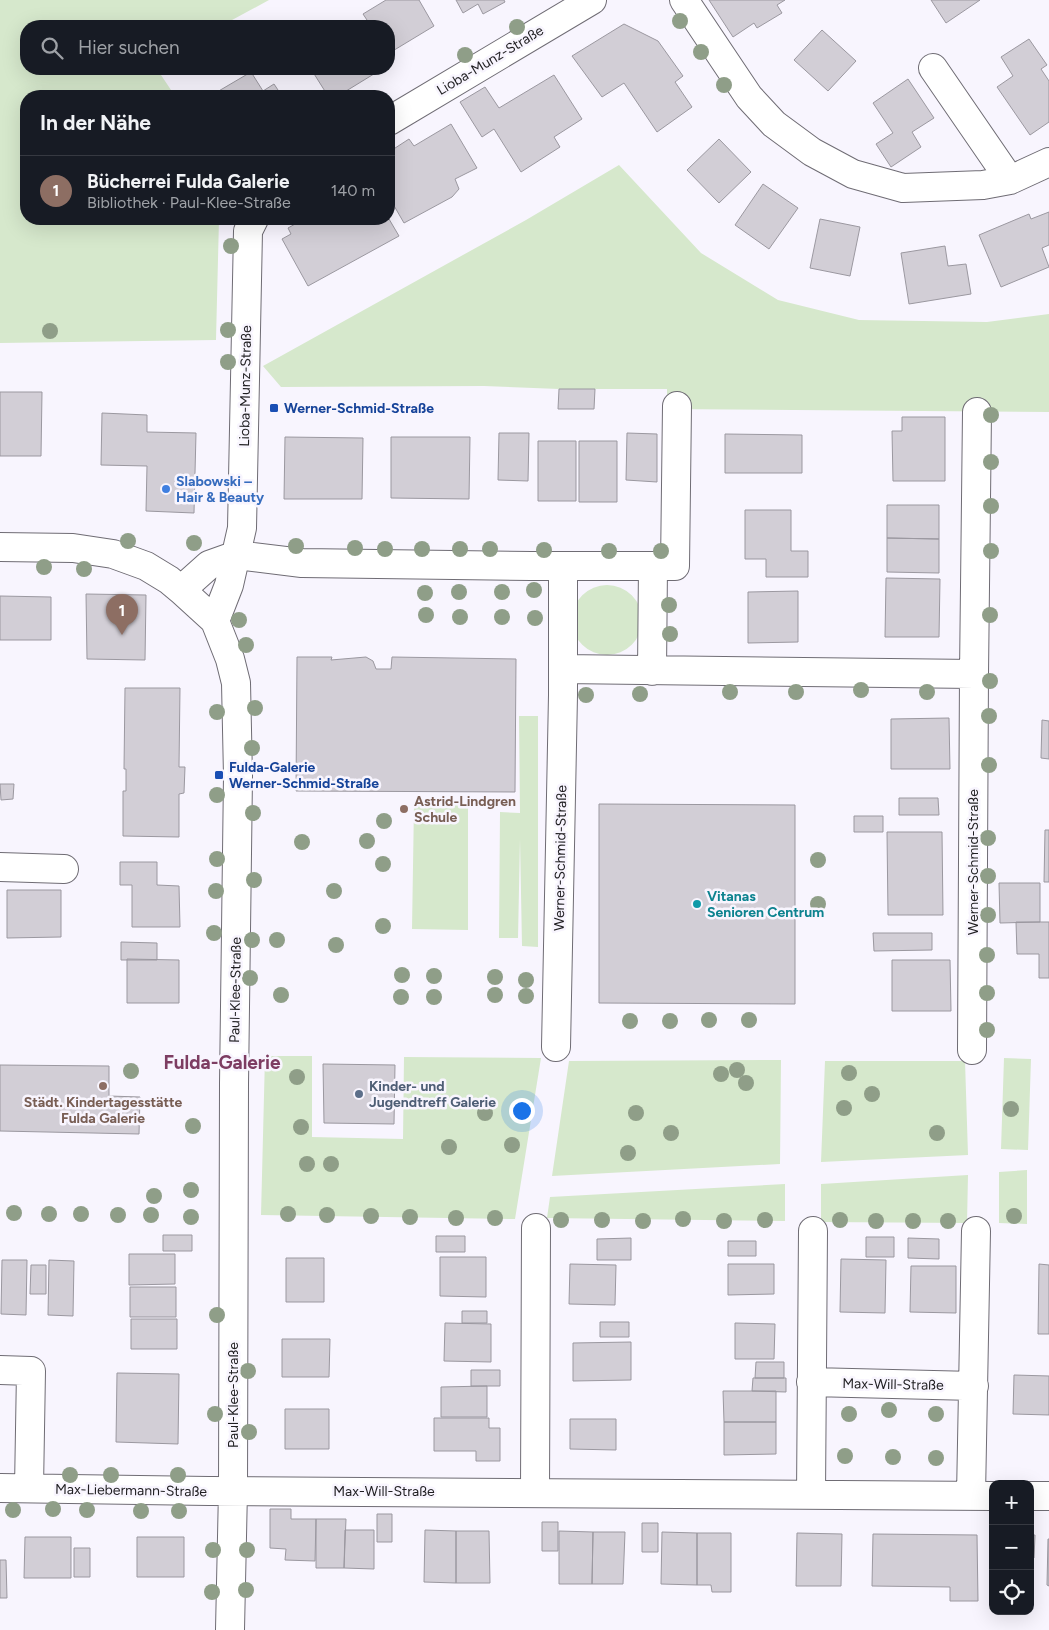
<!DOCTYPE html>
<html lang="de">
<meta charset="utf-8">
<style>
:root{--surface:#171b24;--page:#242831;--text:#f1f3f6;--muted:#9ea1a6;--line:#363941;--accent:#ea580c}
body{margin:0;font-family:Figtree,sans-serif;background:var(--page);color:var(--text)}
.controls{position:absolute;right:15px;bottom:15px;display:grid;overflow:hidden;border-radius:10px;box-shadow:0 5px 20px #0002}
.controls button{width:45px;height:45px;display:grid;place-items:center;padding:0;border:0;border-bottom:1px solid var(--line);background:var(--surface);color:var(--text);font:25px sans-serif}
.you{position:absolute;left:521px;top:1110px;width:18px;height:18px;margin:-12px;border:4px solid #fff;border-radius:50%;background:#1a73e8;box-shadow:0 0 0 8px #1a73e833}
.badge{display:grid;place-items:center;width:32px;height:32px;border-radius:50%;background:var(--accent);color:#fff;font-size:16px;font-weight:700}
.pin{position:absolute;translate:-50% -41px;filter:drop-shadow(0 1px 2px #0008)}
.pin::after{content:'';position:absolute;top:26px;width:18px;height:15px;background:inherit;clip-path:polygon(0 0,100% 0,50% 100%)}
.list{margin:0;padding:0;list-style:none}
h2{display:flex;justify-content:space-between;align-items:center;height:65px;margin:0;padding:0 20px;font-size:21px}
h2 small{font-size:16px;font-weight:400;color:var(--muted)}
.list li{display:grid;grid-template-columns:32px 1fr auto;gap:15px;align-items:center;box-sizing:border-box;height:70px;padding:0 20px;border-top:1px solid var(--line)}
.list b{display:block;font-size:19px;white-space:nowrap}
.list p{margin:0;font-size:16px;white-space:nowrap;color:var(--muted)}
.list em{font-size:16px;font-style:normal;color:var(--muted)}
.icon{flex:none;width:28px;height:28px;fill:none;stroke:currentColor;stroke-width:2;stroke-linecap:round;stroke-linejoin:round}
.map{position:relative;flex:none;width:1049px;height:1630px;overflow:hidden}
.search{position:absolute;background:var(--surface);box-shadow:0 5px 20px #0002;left:20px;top:20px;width:375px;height:55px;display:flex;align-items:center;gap:12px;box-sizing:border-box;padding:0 18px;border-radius:20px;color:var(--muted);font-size:19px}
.panel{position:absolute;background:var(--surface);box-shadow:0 5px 20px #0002;left:20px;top:90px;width:375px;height:135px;border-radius:20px}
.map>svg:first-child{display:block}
.green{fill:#d6e8cc}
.building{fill:#d2ced6;stroke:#9b98a0}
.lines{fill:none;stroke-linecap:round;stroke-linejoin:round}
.minor-casing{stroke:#6f6c74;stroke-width:30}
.minor{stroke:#fff;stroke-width:28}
.tree{fill:#8f9e88}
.transit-dot{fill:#1a4fb4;stroke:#f8f5fe;stroke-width:2}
.shop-dot{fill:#3f7fe0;stroke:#f8f5fe;stroke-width:2}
.education-dot{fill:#8d6e63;stroke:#f8f5fe;stroke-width:2}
.culture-dot{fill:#0f9aa8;stroke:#f8f5fe;stroke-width:2}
.service-dot{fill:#5c6f8a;stroke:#f8f5fe;stroke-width:2}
.labels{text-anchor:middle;stroke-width:5;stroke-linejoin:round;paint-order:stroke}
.street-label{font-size:14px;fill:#1f1e21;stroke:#f8f5fe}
.transit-label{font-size:14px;font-weight:bold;fill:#164399;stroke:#f8f5fe;text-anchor:start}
.shop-label{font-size:14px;font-weight:bold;fill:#366cbe;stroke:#f8f5fe;text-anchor:start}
.education-label{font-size:14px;font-weight:bold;fill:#785e54;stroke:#f8f5fe;text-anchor:start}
.culture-label{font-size:14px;font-weight:bold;fill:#0d838f;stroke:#f8f5fe;text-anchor:start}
.service-label{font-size:14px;font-weight:bold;fill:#4e5e75;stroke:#f8f5fe;text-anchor:start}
.district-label{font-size:19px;font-weight:bold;fill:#7d3d62;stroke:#f8f5fe}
</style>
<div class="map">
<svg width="1049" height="1630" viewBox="0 0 1049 1630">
<rect width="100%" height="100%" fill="#f8f5fe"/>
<!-- green -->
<path class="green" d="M0,0H269L221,26H26V69H157L175,96H26V219H219L216,340L0,343Z
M619,165L701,253L778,300L859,320L987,322L1049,314V412L667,409V389H559L484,386L281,387L263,366L526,220Z
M572 620a35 35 0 1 1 70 0a35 35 0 1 1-70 0Z
M519,716H538V947L522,946L520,839L518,938H499L500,812L520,813Z
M414,804L468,805V930L412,929Z
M265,1056H312V1137L403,1139L404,1057L541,1058L515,1219L261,1215Z
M1004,1058L1031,1059L1028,1150L1001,1149Z
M781,1060L780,1164L552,1176L569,1061Z
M825,1061H965L968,1155L821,1162Z
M1027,1170V1224L999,1223V1172Z
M968,1175L967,1223L821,1222V1184Z
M785,1184V1221L547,1218L550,1197Z"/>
<!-- building -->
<path class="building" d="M386,0H419L434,26L391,52L393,57L389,60V26H371L363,14Z
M456,0H504L505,2L483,14L478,4L463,13Z
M709,0H785L777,5L782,13L757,28L754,23L733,37Z
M931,0H980L946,23Z
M624,24L658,41L683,76L675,82L692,107L657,132L624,83L602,97L572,56Z
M822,30L856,61L828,91L794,60Z
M1029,39L1047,65L1041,69L1049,81V122L1030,135L997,87L1013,76L1001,57Z
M311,69H382L338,96H328Z
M251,72L263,91L274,84L282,96H219L217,92Z
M554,75L582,119L554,137L560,147L521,172L494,129L482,137L460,102L485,87L499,108Z
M908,79L934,118L912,132L921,147L891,167L876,144L893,133L873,103Z
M451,124L477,168L455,179L459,189L452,197L404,223L389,197V152L409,139L414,146Z
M719,139L751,172L719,203L687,170Z
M763,184L798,208L769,249L735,225Z
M1049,212V245L1042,248L1049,267L1001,287L979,235L1029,214L1031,219Z
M304,219H389L399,236L308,286L282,239L291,234L288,228Z
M820,219L860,227L850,276L810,268Z
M945,246L948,266L966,264L971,294L909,304L901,253Z
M559,389H595L594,409H558Z
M0,392H42L41,456H0Z
M102,413L147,415V432L196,433L194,513L146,511L147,466L101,465Z
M902,417H945V481H893L892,431H902Z
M499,433H529L528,481L498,480Z
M627,433L657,434V482L626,480Z
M725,434L802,435V473H725Z
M285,437L363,438L362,499H284Z
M391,437H470L469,499L391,498Z
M538,441H576V501H538Z
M579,441H617V502H579Z
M887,505H939V539L887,538Z
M745,510H791V551H808V577H766V559H745Z
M887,538L939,539V573L887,572Z
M886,578L940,579L939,637H885Z
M798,591V642L748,643V592Z
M86,594L146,595L145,660L87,659Z
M0,596L51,597V640H0Z
M297,657H332L331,660L366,657L373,661L376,669H391L392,657L516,659L515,792L296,791Z
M125,688H180L179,767H185L184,793L179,794V837L123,836V791H126V769H124Z
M949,718L950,769H891V719Z
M1042,720L1049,721V759L1041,758Z
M0,784H14L13,799L1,800Z
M899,798H938L939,815H899Z
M599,804L795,805V1004L599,1003Z
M854,816H883V832H854Z
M1045,830H1049V882H1044Z
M887,832H942L943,915H888Z
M120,862H157V885L179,886L180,927H132V885H120Z
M999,883H1040V922L1000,923Z
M7,890H61V937L7,938Z
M1016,922H1049V978H1039V954H1017Z
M873,933H932V950L874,951Z
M121,942L157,943V960H121Z
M127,959L179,960V1003H127Z
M892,960H950L951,1011H892Z
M323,1064L395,1065L394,1124L324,1123Z
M0,1065L109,1066V1096L140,1097L139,1134L0,1131Z
M163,1235H192V1251H163Z
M436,1236H465V1252H436Z
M866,1237H894V1257H866Z
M631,1238V1260H597V1239Z
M908,1238L939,1239V1259L908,1258Z
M728,1241H756V1256H728Z
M129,1254H175V1284L129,1285Z
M440,1257H486V1297L440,1296Z
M286,1258H324V1302H286Z
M841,1259L886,1260L885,1313L840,1312Z
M2,1260H27L26,1315L1,1314Z
M49,1260L74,1261L73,1316L48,1315Z
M570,1264L616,1265L615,1305L569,1304Z
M728,1264H774V1294L728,1295Z
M1039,1264L1049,1265V1334H1038Z
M31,1265H46V1294H30Z
M911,1266H956V1313L910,1312Z
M130,1287H176V1317H130Z
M462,1311H487V1323H462Z
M131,1319H177V1349H131Z
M600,1322H629V1337H600Z
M445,1323L491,1324V1362L444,1361Z
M735,1323L775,1324L774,1359H735Z
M282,1339H330L329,1377H282Z
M631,1342V1380L573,1381V1343Z
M756,1362H784V1378H755Z
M471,1370H500V1386H471Z
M117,1373L179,1374L178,1444L116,1442Z
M1014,1375L1049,1376V1415L1013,1414Z
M753,1378H786V1392L752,1391Z
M487,1386V1417H441V1387Z
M723,1391H776V1422H724Z
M285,1409H329V1449H285Z
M434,1418H489V1428H500V1461H476V1451H434Z
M570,1419H616V1450L570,1449Z
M724,1422H776V1454L724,1455Z
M270,1509H291V1519H316L315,1561L285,1560L286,1549L270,1548Z
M377,1514H392V1542H377Z
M316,1519H346L344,1568H316Z
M542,1522H558V1551H542Z
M642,1523H658V1552H642Z
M345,1530H374V1569L344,1568Z
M425,1530L456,1531V1583L424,1582Z
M456,1531H489L490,1583H456Z
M559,1531L593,1532L592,1584H559Z
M593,1532H625L623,1584H592Z
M662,1532L697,1533V1585L661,1584Z
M697,1533H731V1592H712L711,1585H697Z
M797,1533L842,1534L841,1586H796Z
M873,1534L977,1535L978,1601H950V1587L872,1586Z
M1030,1535H1035L1034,1558H1030Z
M25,1537H71V1578H24Z
M137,1537H184V1577H137Z
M1048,1539H1049V1586L1047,1585Z
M74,1548H90V1577H74Z
M0,1560H6L7,1598H0Z"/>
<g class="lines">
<!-- minor casing -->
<g class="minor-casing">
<path id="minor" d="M684,0L749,97L774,124L812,152L853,174L903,188L983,185L1010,180L1049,162
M933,68L1010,180
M389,121L592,0
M0,547L73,548L113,554L146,566L169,580L181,590L215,621L230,659L236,683L238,776L234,1084L233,1490L230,1630
M181,590L209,565L237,555L302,563L531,566H653
M215,621L229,585L242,528L248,231L254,219
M563,669L974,674L977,412
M652,671L653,566H675L677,406
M0,867L64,869
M556,1047L563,695V566
M972,1050L974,674
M0,1370L31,1371L29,1488
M811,1382L974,1386
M0,1488L209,1491L993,1496
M535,1492L536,1228
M811,1495L813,1231
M971,1496L976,1231
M1030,1496H1049"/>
</g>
<!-- minor -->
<use href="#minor" class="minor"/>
</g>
<!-- trees -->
<g class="tree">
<circle cx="680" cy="21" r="8"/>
<circle cx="517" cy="27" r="8"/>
<circle cx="701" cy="52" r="8"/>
<circle cx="465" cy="55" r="8"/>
<circle cx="724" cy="85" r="8"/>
<circle cx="231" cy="246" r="8"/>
<circle cx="228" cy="330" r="8"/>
<circle cx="50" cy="331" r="8"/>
<circle cx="228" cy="362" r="8"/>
<circle cx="991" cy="415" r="8"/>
<circle cx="991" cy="462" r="8"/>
<circle cx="991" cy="506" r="8"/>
<circle cx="128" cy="541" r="8"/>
<circle cx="194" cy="543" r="8"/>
<circle cx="296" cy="546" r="8"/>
<circle cx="355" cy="548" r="8"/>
<circle cx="385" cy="549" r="8"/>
<circle cx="422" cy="549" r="8"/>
<circle cx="460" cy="549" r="8"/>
<circle cx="490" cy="549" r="8"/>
<circle cx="544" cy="550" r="8"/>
<circle cx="609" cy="551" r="8"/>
<circle cx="661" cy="551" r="8"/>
<circle cx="991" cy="551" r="8"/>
<circle cx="44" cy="567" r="8"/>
<circle cx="84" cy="569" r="8"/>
<circle cx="534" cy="590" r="8"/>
<circle cx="459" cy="592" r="8"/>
<circle cx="502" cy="592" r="8"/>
<circle cx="425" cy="593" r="8"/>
<circle cx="669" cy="605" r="8"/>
<circle cx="426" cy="615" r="8"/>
<circle cx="990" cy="615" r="8"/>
<circle cx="460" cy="617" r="8"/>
<circle cx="502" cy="617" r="8"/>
<circle cx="535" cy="618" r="8"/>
<circle cx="239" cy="620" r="8"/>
<circle cx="670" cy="634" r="8"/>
<circle cx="246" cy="645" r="8"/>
<circle cx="990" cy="681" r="8"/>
<circle cx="861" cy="690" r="8"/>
<circle cx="730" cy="692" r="8"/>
<circle cx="796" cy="692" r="8"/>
<circle cx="927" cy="692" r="8"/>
<circle cx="640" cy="694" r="8"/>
<circle cx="586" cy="695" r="8"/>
<circle cx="255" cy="708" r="8"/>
<circle cx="217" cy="712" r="8"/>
<circle cx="989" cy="716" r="8"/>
<circle cx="252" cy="748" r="8"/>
<circle cx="989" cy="765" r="8"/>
<circle cx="217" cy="795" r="8"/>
<circle cx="253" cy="813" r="8"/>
<circle cx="384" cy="821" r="8"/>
<circle cx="988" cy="838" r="8"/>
<circle cx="367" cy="841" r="8"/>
<circle cx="302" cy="842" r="8"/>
<circle cx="217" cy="859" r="8"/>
<circle cx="818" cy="860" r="8"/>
<circle cx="383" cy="864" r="8"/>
<circle cx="988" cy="876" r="8"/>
<circle cx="254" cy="880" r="8"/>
<circle cx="216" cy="891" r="8"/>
<circle cx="334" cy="891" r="8"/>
<circle cx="818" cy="904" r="8"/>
<circle cx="988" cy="915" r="8"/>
<circle cx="383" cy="926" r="8"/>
<circle cx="214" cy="933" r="8"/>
<circle cx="252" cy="940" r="8"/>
<circle cx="277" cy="940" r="8"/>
<circle cx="336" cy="945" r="8"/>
<circle cx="987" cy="955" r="8"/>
<circle cx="402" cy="975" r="8"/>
<circle cx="434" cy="976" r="8"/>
<circle cx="495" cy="977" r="8"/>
<circle cx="250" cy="978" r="8"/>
<circle cx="526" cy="980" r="8"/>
<circle cx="987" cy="993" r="8"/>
<circle cx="281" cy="995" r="8"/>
<circle cx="495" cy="995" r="8"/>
<circle cx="526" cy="996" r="8"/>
<circle cx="401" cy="997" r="8"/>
<circle cx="434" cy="997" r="8"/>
<circle cx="709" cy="1020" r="8"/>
<circle cx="749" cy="1020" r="8"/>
<circle cx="630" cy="1021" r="8"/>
<circle cx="670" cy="1021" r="8"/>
<circle cx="987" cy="1030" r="8"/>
<circle cx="737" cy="1070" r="8"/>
<circle cx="131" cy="1071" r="8"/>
<circle cx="849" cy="1073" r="8"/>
<circle cx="721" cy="1074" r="8"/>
<circle cx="297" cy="1077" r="8"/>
<circle cx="746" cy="1083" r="8"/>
<circle cx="872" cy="1094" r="8"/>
<circle cx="844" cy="1108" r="8"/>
<circle cx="1011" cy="1109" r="8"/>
<circle cx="485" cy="1113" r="8"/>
<circle cx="636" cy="1113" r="8"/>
<circle cx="193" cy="1126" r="8"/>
<circle cx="301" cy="1127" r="8"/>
<circle cx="671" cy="1133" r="8"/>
<circle cx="937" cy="1133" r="8"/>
<circle cx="512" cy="1145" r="8"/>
<circle cx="449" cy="1147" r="8"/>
<circle cx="628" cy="1153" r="8"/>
<circle cx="307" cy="1164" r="8"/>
<circle cx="331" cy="1164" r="8"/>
<circle cx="191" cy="1190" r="8"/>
<circle cx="154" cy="1196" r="8"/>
<circle cx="14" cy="1213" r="8"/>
<circle cx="49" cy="1214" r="8"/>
<circle cx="81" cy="1214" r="8"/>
<circle cx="288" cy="1214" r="8"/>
<circle cx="118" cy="1215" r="8"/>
<circle cx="151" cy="1215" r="8"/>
<circle cx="327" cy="1215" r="8"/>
<circle cx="371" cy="1216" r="8"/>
<circle cx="1014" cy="1216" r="8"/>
<circle cx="191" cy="1217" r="8"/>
<circle cx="410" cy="1217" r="8"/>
<circle cx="456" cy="1218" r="8"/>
<circle cx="495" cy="1218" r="8"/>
<circle cx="683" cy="1219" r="8"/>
<circle cx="561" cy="1220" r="8"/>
<circle cx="602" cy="1220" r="8"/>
<circle cx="765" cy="1220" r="8"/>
<circle cx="840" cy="1220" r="8"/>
<circle cx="643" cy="1221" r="8"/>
<circle cx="724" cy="1221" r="8"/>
<circle cx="876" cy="1221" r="8"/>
<circle cx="913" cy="1221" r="8"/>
<circle cx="948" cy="1221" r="8"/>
<circle cx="217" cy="1315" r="8"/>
<circle cx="248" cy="1371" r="8"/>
<circle cx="889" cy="1410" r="8"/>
<circle cx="215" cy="1414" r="8"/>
<circle cx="849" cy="1414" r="8"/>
<circle cx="936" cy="1414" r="8"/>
<circle cx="249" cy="1432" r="8"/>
<circle cx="845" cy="1456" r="8"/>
<circle cx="893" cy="1457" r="8"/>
<circle cx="936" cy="1458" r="8"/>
<circle cx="70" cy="1475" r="8"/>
<circle cx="111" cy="1475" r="8"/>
<circle cx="178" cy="1475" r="8"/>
<circle cx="53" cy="1509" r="8"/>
<circle cx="13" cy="1510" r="8"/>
<circle cx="87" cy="1510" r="8"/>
<circle cx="141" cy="1511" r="8"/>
<circle cx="179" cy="1511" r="8"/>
<circle cx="213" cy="1550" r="8"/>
<circle cx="247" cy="1550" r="8"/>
<circle cx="246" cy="1590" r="8"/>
<circle cx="212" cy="1592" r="8"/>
</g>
<!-- markers -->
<g class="transit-dot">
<rect x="269" y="403" width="10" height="10" rx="2.5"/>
<rect x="214" y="770" width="10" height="10" rx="2.5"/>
</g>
<circle class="shop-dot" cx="166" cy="489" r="5"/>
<g class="education-dot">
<circle cx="404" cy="809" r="5"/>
<circle cx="103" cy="1086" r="5"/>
</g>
<circle class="culture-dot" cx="697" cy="904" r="5"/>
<circle class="service-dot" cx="359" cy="1094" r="5"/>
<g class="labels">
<!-- street labels -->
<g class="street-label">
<text transform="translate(490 60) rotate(-31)" y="5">Lioba-Munz-Straße</text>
<text transform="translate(245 386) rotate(-89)" y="5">Lioba-Munz-Straße</text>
<text transform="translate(560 858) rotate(-89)" y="5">Werner-Schmid-Straße</text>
<text transform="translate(973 862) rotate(-90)" y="5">Werner-Schmid-Straße</text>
<text transform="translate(235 990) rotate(-89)" y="5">Paul-Klee-Straße</text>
<text transform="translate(893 1384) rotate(1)" y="5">Max-Will-Straße</text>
<text transform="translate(233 1395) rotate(-90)" y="5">Paul-Klee-Straße</text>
<text transform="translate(131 1490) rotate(1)" y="5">Max-Liebermann-Straße</text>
<text x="384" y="1496">Max-Will-Straße</text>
</g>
<!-- transit labels -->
<g class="transit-label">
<text x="284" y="413">Werner-Schmid-Straße</text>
<text x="229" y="772">Fulda-Galerie<tspan x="229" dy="16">Werner-Schmid-Straße</tspan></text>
</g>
<!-- shop labels -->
<g class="shop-label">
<text x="176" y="486">Slabowski –<tspan x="176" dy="16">Hair &amp; Beauty</tspan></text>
</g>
<!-- education labels -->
<g class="education-label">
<text x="414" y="806">Astrid-Lindgren<tspan x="414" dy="16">Schule</tspan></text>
<text x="103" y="1107" text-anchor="middle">Städt. Kindertagesstätte<tspan x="103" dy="16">Fulda Galerie</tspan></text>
</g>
<!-- culture labels -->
<g class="culture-label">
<text x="707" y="901">Vitanas<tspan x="707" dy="16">Senioren Centrum</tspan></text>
</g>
<!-- service labels -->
<g class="service-label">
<text x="369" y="1091">Kinder- und<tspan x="369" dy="16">Jugendtreff Galerie</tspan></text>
</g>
<!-- district labels -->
<g class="district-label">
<text x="222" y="1069">Fulda-Galerie</text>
</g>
</g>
</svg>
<div class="controls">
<button>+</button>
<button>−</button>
<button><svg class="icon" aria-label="locate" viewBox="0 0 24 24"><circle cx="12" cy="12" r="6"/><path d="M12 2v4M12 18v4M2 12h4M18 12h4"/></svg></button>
</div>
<div class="you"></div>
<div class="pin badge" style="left:122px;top:635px;background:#8d6e63">1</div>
<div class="search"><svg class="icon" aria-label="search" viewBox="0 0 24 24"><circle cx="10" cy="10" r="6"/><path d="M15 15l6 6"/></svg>Hier suchen</div>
<section class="panel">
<h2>In der Nähe<small></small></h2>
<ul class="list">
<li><span class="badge" style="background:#8d6e63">1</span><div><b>Bücherrei Fulda Galerie</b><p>Bibliothek · Paul-Klee-Straße</p></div><em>140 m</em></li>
</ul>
</section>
</div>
